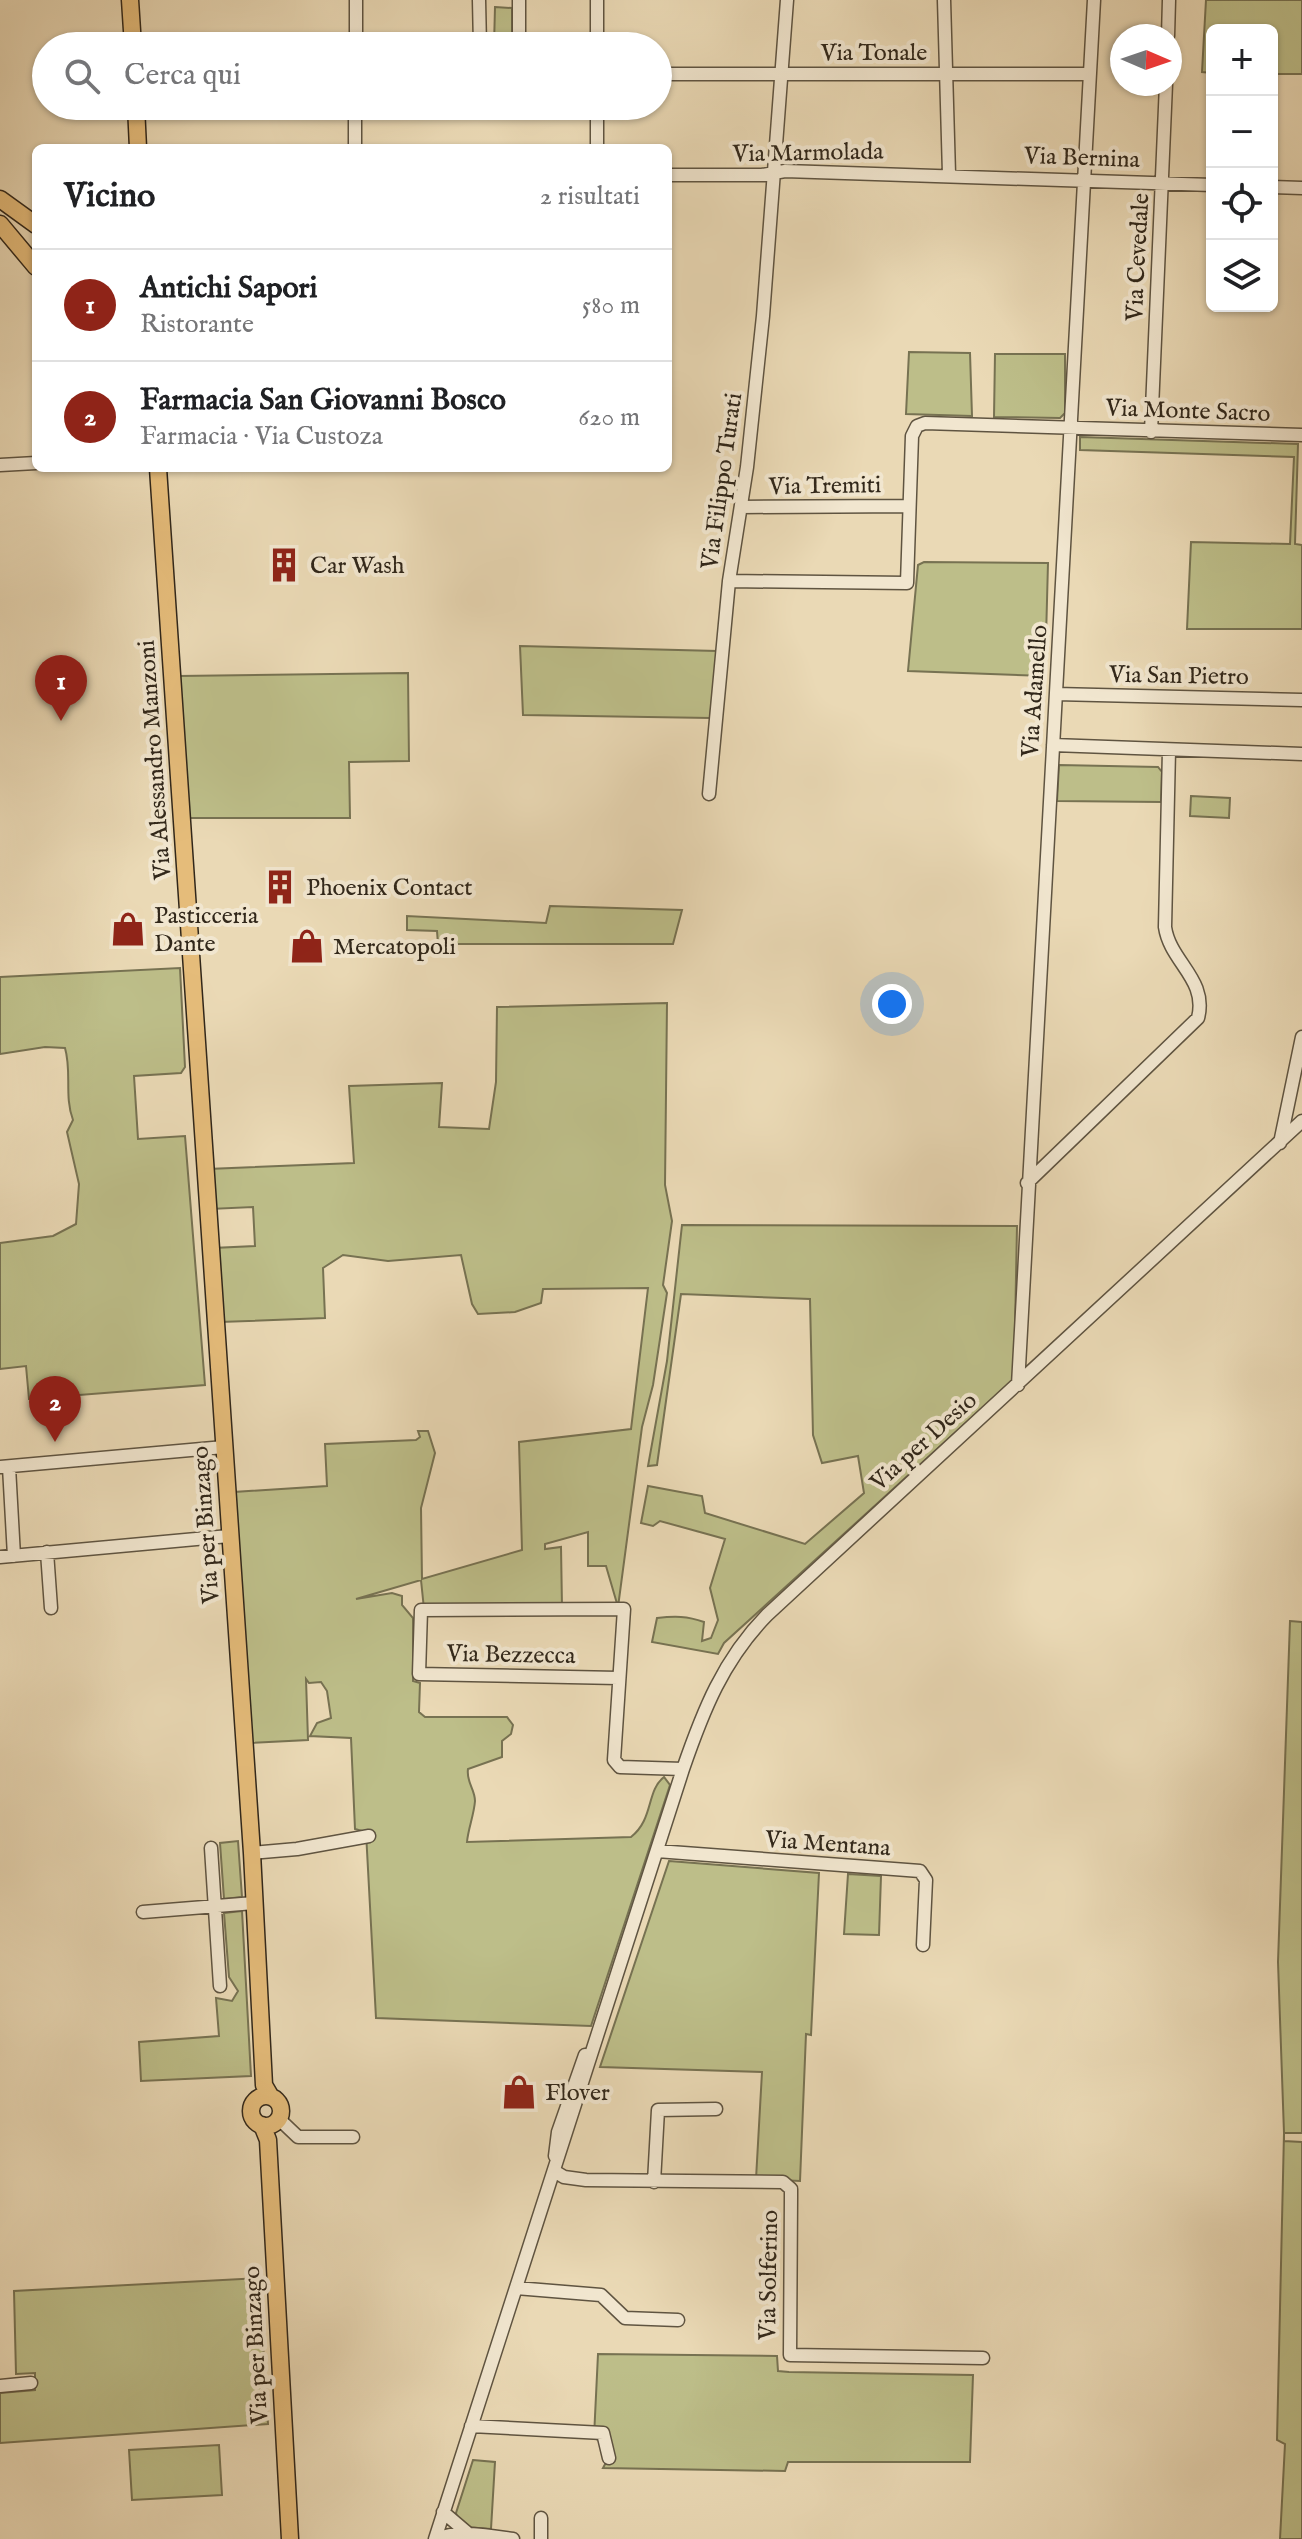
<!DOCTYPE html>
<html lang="it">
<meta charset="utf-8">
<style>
:root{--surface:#fff;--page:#f2f2f2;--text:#202124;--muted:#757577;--line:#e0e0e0;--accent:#8f2418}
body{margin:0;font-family:"IM FELL English",serif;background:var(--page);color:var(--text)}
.controls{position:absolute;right:24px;top:24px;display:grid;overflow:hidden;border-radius:12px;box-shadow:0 2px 6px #0004}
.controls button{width:72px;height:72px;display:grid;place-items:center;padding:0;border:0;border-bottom:2px solid var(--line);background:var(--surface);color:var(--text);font:40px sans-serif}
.compass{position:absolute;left:1110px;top:24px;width:72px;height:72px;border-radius:50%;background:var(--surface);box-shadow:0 2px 6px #0004;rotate:92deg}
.you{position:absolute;left:892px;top:1004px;width:28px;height:28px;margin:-20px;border:6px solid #fff;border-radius:50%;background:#1a73e8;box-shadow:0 0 0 12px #1a73e833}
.badge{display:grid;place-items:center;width:52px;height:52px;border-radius:50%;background:var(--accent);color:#fff;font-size:26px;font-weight:700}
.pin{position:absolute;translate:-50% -66px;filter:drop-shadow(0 2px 4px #0008)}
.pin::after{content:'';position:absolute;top:42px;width:28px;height:24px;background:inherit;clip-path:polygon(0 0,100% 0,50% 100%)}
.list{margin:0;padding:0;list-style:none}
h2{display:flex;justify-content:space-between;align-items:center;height:104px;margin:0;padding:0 32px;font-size:34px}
h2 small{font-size:26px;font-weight:400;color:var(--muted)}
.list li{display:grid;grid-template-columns:52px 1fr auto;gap:24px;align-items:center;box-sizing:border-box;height:112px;padding:0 32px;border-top:2px solid var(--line)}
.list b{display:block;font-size:30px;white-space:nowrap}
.list p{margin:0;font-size:26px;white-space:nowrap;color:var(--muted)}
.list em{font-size:26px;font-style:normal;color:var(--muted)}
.icon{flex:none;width:44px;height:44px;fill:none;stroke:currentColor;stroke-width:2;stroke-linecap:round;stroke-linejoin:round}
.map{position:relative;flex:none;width:1302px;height:2539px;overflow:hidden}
.search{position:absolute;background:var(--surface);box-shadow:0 2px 6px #0004;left:32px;top:32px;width:640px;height:88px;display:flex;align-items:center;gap:20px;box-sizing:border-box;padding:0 28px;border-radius:44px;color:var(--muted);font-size:30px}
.panel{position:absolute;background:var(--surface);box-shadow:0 2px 6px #0004;left:32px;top:144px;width:640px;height:328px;border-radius:12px}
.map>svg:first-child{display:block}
.green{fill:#bdbe89;stroke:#777252;stroke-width:2}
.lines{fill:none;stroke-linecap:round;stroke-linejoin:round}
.minor-casing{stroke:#5f5441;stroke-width:15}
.major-casing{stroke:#31271a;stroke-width:19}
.minor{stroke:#f1e6cf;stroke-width:12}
.major{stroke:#e5bc7a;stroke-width:16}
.labels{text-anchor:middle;stroke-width:8;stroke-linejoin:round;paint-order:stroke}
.street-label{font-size:24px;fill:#31271a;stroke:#f1e6cf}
.poi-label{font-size:24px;fill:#31271a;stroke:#f1e6cf;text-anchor:start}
</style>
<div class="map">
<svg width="1302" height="2539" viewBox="0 0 1302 2539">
<rect width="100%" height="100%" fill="#ead9b5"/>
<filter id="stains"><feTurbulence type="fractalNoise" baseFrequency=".0025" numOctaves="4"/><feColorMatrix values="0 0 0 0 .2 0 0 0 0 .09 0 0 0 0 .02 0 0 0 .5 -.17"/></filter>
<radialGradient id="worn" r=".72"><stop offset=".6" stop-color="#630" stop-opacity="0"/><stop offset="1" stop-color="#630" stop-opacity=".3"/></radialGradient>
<!-- green -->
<path class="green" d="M1206,0H1302V74H1272V30H1212V73L1202,72Z
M495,7L512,8V46H494Z
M909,352L970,353L972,416L906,414Z
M995,354H1065V413L1060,418L994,417Z
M1080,437L1298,444L1295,544L1302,545V629H1187L1191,542L1290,544L1294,457L1080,450Z
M924,562L1048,563L1045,676L908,671L918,565Z
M520,646L717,651L710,718L523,715Z
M408,673L409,761L349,762L350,818H187L179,676Z
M1059,765L1158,767L1162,772L1161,802L1057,801Z
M1191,796L1230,798L1229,818L1190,816Z
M550,906L682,910L673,944H438L437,931L407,930V916L546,923Z
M180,968L185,1067L181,1073L134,1076L138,1139L185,1136L205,1385L29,1399L26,1366L0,1369V1243L53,1236L76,1224L79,1184L67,1132L73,1120C64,1096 72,1072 65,1048L45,1047L0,1054V977Z
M667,1003L665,1185L672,1221L663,1285L667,1293L653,1385L642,1427L618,1607L606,1566H588V1532L545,1544V1549L561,1547L562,1607L424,1609L421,1580L356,1599L392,1593L402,1596V1605L413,1618V1681L420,1683L419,1712L425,1717H507L513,1725L511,1734L502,1741V1757L468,1769C466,1782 475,1789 475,1801C474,1815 468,1829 467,1842L631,1837C654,1819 646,1791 664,1777L670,1785L591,2026L376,2018L366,1832L355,1829L351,1738L310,1736L317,1723L331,1718L327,1691L321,1682L309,1683L306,1679L308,1740L249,1743L234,1492L327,1486L325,1444L416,1440L420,1437L418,1431H428L435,1453L421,1508L422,1579L522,1550L519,1442L631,1429L648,1288L543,1289L541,1303L515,1312L478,1314L472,1304L461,1255L388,1261L343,1255L323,1268L325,1318L220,1322L213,1248L255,1246L253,1207L210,1209L208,1169L354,1163L349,1086L442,1083L439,1127L489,1129L496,1082L497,1007Z
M682,1225L1017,1226L1014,1379L724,1643L718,1654L652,1642L657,1618C675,1616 687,1616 704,1622L702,1641L711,1638L718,1620L710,1588L725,1539L660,1521L653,1526L641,1523L648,1486L702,1496L705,1513L805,1544L864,1493L858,1456L822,1463L813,1435L810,1299L681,1294L657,1465L648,1466L667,1361Z
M1290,1621L1302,1622V2133H1284V2141L1302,2142V2539H1280L1285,2444L1277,2440L1284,2133L1278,1962Z
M238,1841L242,1897L224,1899L220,1843Z
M669,1861L819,1873L811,2035L806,2034L800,2181L756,2179L762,2072L600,2067Z
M848,1874L881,1876L879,1935L844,1934Z
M242,1911L251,2076L141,2081L139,2042L219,2036L216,1998L232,2001L238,1991L229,1977L224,1913Z
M259,2278L268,2424L0,2443V2393L35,2390V2373L16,2374L14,2291Z
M598,2354L777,2356L778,2371L789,2372L973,2375L970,2462H788L785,2471L603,2468L609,2457L604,2445L594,2437Z
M219,2445L222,2495L132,2500L129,2450Z
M473,2460L495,2462L491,2529L466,2527L458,2521L456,2513Z"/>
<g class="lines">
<!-- minor casing -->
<g class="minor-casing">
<path id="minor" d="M479,0L480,46
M944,0L949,174
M1168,36L1169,0
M356,46V0
M519,46V0
M597,46V0
M658,74H1090
M597,106V148
M355,148V106
M668,175H762L785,171L1212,185
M1272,187L1302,188
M1151,432L1166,84
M0,465L36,463
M741,507L909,506
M729,581L907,583L912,436L917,426L925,423L1302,435
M1056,694L1302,700
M1053,745L1302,754
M709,794L729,581L747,467L763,316L787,0
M1280,1143L1302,1037
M1027,1183L1198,1018C1208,979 1170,962 1165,927L1169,750
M1018,1385L1094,0
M0,1467L224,1447
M9,1467L14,1556
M47,1552L51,1608
M0,1557L229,1536
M618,1678L419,1674L421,1610L624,1609L614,1760L620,1767L683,1769
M211,1848L220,1986
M657,1851L920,1871L926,1880L923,1945
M252,1853L297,1849L369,1836
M143,1912L254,1903
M278,2118L298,2137H353
M555,2156L558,2132L585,2055
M554,2171L564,2177L586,2180L783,2182L791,2189V2197L790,2355L983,2358
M654,2182L658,2110L716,2109
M516,2288L601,2295L625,2318L678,2320
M0,2386L31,2383
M471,2426L603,2433L609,2458
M443,2512L470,2535
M435,2539L683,1769C703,1711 723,1660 767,1615L1302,1121
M438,2539C457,2529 492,2536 513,2539
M541,2539V2518"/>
</g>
<!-- major casing -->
<g class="major-casing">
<path id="major" d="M130,0L133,46
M136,106L138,148
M0,199L36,225
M0,224L36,267
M158,468L252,1853L264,2085L271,2097
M251 2111a15 15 0 1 1 30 0a15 15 0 1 1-30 0Z
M262,2125L268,2140L290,2539"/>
</g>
<!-- minor -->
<use href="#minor" class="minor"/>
<!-- major -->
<use href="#major" class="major"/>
</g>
<!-- icons -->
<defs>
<g id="building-bare" transform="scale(2.76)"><path d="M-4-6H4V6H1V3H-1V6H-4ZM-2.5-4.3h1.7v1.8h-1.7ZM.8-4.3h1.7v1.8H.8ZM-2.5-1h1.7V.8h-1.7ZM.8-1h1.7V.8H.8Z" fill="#8f2418" stroke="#f1e6cf" stroke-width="2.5" paint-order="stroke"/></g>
<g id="shop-bare" transform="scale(2.76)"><path d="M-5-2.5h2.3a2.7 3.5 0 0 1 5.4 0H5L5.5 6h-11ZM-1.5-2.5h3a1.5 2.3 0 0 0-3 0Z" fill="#8f2418" stroke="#f1e6cf" stroke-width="2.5" paint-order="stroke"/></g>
</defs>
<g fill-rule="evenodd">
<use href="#building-bare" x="284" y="565"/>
<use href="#building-bare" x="280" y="887"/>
<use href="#shop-bare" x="128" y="929"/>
<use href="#shop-bare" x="307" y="946"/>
<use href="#shop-bare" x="519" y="2092"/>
</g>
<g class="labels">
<!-- street labels -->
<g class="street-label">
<text x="874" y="60">Via Tonale</text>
<text transform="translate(808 152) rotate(-1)" y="8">Via Marmolada</text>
<text transform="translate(1082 157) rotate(2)" y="8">Via Bernina</text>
<text transform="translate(1137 257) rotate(-87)" y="8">Via Cevedale</text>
<text transform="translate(1188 410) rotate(2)" y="8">Via Monte Sacro</text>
<text transform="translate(721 481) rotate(-82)" y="8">Via Filippo Turati</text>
<text transform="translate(825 485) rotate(-1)" y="8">Via Tremiti</text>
<text transform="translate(1179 675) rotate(1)" y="8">Via San Pietro</text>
<text transform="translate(1034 691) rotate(-86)" y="8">Via Adamello</text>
<text transform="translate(154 760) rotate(-94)" y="8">Via Alessandro Manzoni</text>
<text transform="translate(923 1441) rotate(-42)" y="8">Via per Desio</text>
<text transform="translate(205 1525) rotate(-94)" y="8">Via per Binzago</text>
<text transform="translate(511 1654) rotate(1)" y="8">Via Bezzecca</text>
<text transform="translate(828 1843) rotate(4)" y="8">Via Mentana</text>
<text transform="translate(768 2275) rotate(-89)" y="8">Via Solferino</text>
<text transform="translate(255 2345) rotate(-93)" y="8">Via per Binzago</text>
</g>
<!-- poi labels -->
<g class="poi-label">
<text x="310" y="573">Car Wash</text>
<text x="306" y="895">Phoenix Contact</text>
<text x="154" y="923">Pasticceria<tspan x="154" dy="28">Dante</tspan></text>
<text x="333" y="954">Mercatopoli</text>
<text x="545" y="2100">Flover</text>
</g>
</g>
<rect width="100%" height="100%" filter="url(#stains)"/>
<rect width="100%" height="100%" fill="url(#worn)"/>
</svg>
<div class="controls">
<button>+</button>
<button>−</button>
<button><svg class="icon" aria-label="locate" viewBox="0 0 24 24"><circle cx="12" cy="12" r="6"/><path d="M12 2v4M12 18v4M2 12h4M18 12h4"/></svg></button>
<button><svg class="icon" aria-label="layers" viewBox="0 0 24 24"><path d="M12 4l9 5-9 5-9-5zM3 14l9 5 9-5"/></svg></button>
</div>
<svg class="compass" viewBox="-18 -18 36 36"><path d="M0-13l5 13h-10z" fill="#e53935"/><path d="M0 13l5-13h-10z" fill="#757577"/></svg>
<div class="you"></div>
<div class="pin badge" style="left:61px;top:721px">1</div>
<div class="pin badge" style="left:55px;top:1442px">2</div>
<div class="search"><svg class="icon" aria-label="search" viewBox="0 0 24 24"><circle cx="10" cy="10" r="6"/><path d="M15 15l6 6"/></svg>Cerca qui</div>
<section class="panel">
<h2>Vicino<small>2 risultati</small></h2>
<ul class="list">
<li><span class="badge">1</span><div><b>Antichi Sapori</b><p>Ristorante</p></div><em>580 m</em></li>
<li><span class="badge">2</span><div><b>Farmacia San Giovanni Bosco</b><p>Farmacia · Via Custoza</p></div><em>620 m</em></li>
</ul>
</section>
</div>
